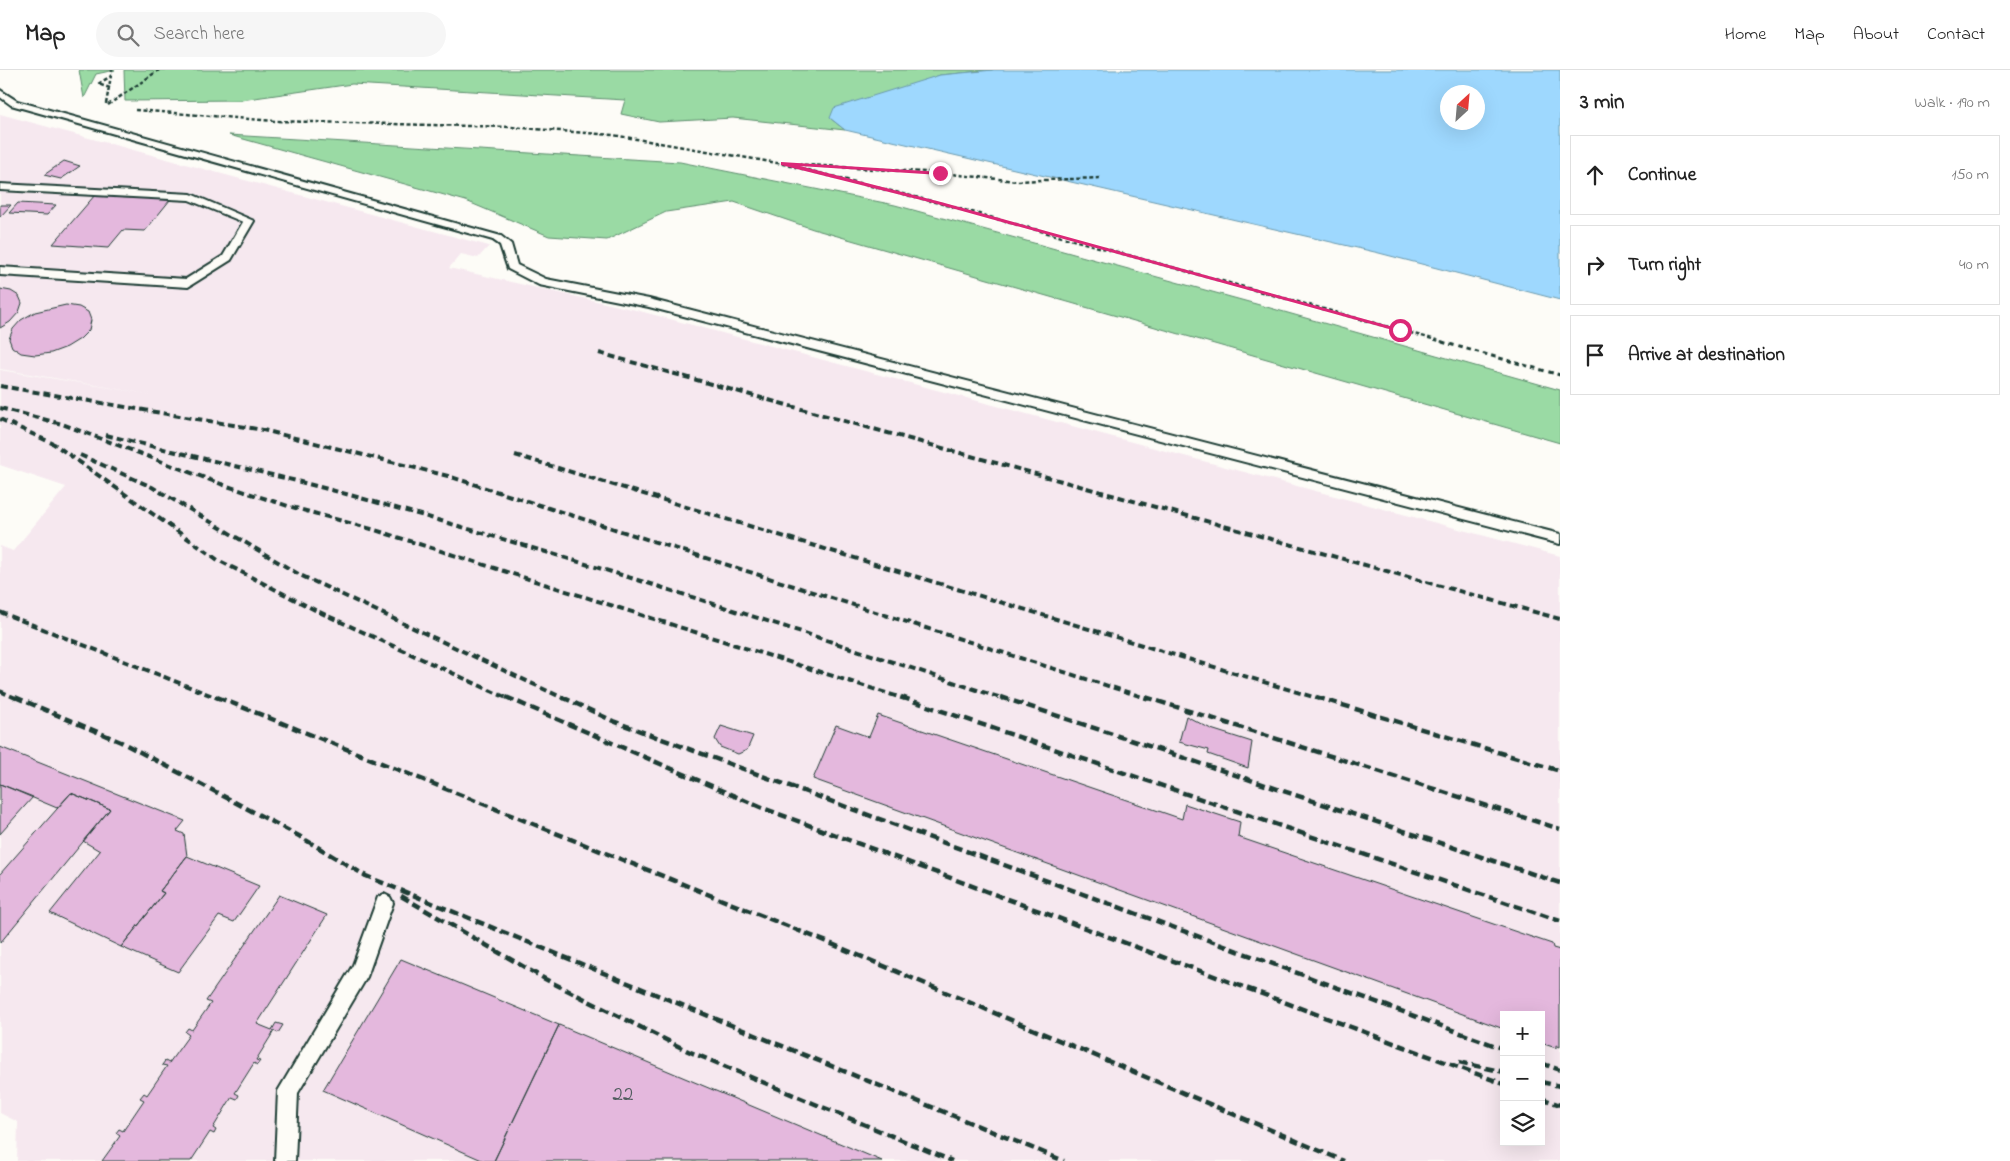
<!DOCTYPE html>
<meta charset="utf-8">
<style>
:root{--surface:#fff;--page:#f6f6f6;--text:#222;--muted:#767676;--line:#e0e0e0}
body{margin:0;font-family:"Indie Flower",sans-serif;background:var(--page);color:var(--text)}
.controls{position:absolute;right:15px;bottom:15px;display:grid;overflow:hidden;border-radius:0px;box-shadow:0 5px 20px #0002}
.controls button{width:45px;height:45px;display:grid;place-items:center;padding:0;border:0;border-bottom:1px solid var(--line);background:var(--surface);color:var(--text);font:25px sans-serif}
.compass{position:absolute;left:1440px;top:15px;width:45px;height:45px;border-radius:50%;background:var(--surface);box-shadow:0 5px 20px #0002;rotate:26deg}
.stop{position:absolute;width:15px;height:15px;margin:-11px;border:4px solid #db2777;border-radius:50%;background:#fff}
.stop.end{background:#db2777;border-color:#fff;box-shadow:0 1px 5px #0008}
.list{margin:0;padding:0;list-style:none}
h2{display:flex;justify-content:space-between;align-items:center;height:65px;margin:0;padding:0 20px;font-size:21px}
h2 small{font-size:16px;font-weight:400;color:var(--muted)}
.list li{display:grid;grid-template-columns:32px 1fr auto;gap:15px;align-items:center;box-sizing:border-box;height:80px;margin:0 10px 10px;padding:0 10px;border:1px solid var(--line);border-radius:0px}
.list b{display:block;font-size:19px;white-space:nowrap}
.list em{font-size:16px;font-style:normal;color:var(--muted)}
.icon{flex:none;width:28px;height:28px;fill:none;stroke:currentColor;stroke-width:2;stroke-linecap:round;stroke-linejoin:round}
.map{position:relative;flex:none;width:1560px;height:1091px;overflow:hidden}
header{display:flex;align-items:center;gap:30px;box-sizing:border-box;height:70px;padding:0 25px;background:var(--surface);border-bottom:1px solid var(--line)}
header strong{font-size:24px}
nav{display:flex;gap:28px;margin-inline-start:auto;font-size:18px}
.search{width:350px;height:45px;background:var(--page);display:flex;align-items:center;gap:12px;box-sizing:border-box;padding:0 18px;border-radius:28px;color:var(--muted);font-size:19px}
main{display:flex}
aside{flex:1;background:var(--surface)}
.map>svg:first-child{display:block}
.built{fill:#f6e8ef;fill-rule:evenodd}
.green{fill:#9adaa4;stroke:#5c8c6c}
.water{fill:#9ed8fe;stroke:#6b9aad;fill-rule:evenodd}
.building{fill:#e4b8dd;stroke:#1f3d34}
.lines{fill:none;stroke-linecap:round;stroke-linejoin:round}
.service-casing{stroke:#1f3d34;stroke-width:4}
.path-far1{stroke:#1f3d34;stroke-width:2.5;stroke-dasharray:4 2.5;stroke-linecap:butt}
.path{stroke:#1f3d34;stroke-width:3;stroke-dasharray:4.5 4;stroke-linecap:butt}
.service{fill:#fdfcf7;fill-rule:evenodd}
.rail-far1{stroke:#1f3d34;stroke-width:4;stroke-dasharray:7 4;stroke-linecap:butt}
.rail{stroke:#1f3d34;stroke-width:4.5;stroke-dasharray:9 4.5;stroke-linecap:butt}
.route{fill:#db2777}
.labels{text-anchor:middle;stroke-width:5;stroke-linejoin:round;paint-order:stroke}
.near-number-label{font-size:21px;fill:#505c5e}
</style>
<header>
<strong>Map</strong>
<div class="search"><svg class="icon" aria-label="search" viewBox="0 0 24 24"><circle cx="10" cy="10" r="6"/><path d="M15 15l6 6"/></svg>Search here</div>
<nav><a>Home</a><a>Map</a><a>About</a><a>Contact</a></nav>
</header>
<main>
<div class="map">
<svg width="1560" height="1091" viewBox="0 0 1560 1091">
<rect width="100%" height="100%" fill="#fdfcf7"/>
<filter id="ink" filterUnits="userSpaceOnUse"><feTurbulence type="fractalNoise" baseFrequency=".02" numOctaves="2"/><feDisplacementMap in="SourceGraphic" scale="10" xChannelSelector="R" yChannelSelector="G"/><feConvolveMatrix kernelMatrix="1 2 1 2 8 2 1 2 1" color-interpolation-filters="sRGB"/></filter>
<g filter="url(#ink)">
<!-- built -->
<path class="built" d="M0,44L489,176L478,188L461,184L449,198L636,240L1560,486V1091H17L18,1052L0,1043V476L13,481L66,417L0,395V300L154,325L0,299ZM1504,945H1541V1072H1504Z"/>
<!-- green -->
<path class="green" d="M79,0H115L96,4L84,28Z
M124,0H993L940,5L830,48L845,60L733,48L659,52L621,44L625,30L352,14L241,30L125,31Z
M229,65L680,92L895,135L1256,234L1560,320V373L813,159L734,132L666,142L607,170L549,166L466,131Z"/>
<!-- water -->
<path class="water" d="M993,0H1560V230L1379,183L845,60L830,48L834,38L940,5ZM1448,22H1478V52H1448Z"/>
<!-- building -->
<path class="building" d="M64,91L80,96L61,109L44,105Z
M95,125L170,130L145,161L123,160L108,178L53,174Z
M18,133L56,135L47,145L9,143Z
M0,135H11L0,147Z
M0,219L11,221L19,226L22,233L19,242L10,252L0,258Z
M66,235L79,237L88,242L91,250L89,260L80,269L67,277L51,283L35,285L21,283L12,277L9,269L13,259L21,250L35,242Z
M878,645L1182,749L1185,734L1240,752L1238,767L1552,874L1553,878L1560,880V977L1556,975V978L1541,973V945H1504V959L813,709L836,655L869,667Z
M1186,646L1211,659L1252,672L1248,698L1208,684L1209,680L1179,672Z
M721,656L753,666L747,680L738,684L720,677L715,669Z
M0,677L185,751L177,761L184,764L187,786L160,821L164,823L121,877L50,843L100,781L83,771L110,739L71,723L57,738L0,714Z
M0,714L33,727L0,764Z
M71,723L110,739L0,873V804Z
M187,786L259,816L234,852L219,846L178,902L121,877L164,823L160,821Z
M279,825L327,845L257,954L272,960L276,953L283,955L278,963L274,961L256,990L260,991L257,995L254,993L235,1023L239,1025L237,1029L232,1027L213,1058L216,1060L214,1064L210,1062L191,1091H102L120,1066L116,1063L119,1059L123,1061L144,1030L140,1028L144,1023L147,1025L167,996L162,995L165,991L169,993L189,965L185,962L188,958L192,960L211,933L206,931Z
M401,889L559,955L494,1091H484L323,1020Z
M559,955L882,1091H494Z"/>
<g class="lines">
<!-- service casing -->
<g class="service-casing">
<path id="service" d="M0,20L17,31L501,166L511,174L517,195L546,209L649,229L1560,464V474L649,237L539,215L508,199L500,175L493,170L11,35L0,27Z
M0,114L191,124L254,151L231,190L188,217L0,205V197L186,209L223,186L243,152L189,130L0,120Z
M384,824L390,827L393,833L367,907L298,1023L295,1091H275L278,1021L353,895L378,827Z"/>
</g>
<!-- path-far1 -->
<path class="path-far1" d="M110,18L98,14L111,6
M106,34L112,0
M108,35L159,0
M135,40L275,51L510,57L613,65L783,94L939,133L1447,273
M791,94L940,103L1017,111L1100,108"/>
<!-- path -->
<path class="path" d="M1442,272L1560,305"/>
<!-- service -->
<use href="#service" class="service"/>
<!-- rail-far1 -->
<path class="rail-far1" d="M599,283L1560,549
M0,316L263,360L448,406L1149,629
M0,338L62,354L221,414L288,436L375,460L905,629
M0,349L54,374L218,490L317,541L509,629
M106,365C190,386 274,404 357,427C575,488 790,557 1004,629
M80,385L152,417L300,505L565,629
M515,385L1320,629
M0,542L220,629
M0,621L18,629"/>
<!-- rail -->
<path class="rail" d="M15,627L121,672L299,766L366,806L1064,1091
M217,627L827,872L1344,1091
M506,627L760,737L1504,1014
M562,627L613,651L1504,979
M901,627L1560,851
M1001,627L1560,813
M1145,627L1560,759
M1316,627L1560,701
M401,826L545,909L688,981L952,1091
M1459,992L1504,1002
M1541,993L1560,1000
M1541,1012L1560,1016
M1541,1028L1560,1035"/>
</g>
</g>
<!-- route -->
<path class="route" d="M781,92L941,102L940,105L800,96L941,132L1404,260L1400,262L937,134L781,95Z"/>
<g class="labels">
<!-- near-number labels -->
<g class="near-number-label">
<text x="623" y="1030">22</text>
</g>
</g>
</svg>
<div class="controls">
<button>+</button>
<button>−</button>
<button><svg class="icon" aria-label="layers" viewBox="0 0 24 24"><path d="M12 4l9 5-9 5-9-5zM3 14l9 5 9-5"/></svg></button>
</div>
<svg class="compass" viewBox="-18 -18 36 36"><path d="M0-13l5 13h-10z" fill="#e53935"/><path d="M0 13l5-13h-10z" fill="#767676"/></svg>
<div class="stop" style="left:1400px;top:260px"></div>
<div class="stop end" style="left:940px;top:103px"></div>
</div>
<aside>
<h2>3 min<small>Walk · 190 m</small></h2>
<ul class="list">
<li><svg class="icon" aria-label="ahead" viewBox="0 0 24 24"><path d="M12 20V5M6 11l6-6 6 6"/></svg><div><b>Continue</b></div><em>150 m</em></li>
<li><svg class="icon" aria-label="right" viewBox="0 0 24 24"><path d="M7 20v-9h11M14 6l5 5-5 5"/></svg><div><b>Turn right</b></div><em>40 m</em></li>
<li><svg class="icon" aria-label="arrive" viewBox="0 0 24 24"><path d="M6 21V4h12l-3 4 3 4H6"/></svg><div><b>Arrive at destination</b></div></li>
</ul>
</aside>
</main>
